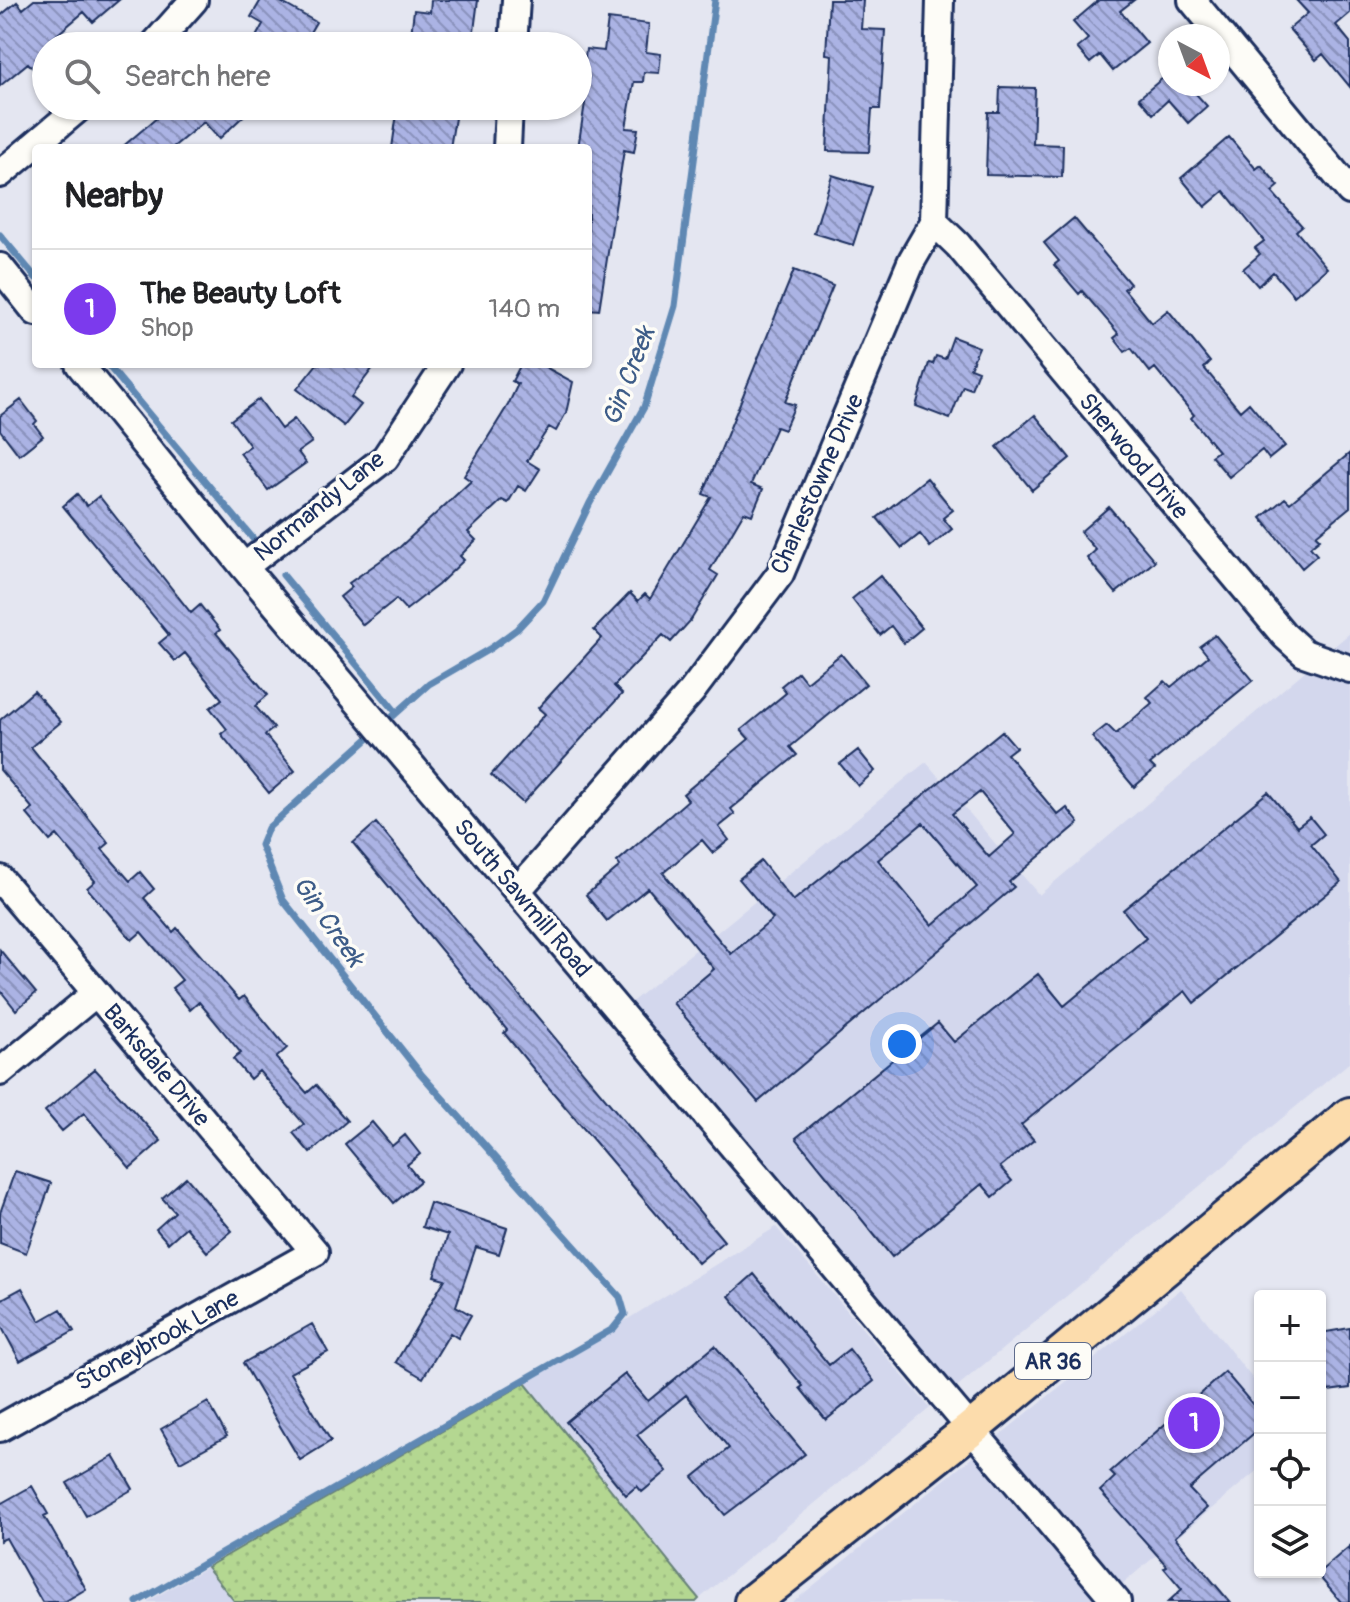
<!DOCTYPE html>
<meta charset="utf-8">
<style>
:root{--surface:#fff;--page:#f6f6f6;--text:#202124;--muted:#757577;--line:#e0e0e0;--accent:#7c3aed}
body{margin:0;font-family:Pangolin,sans-serif;background:var(--page);color:var(--text)}
.controls{position:absolute;right:24px;bottom:24px;display:grid;overflow:hidden;border-radius:8px;box-shadow:0 2px 6px #0004}
.controls button{width:72px;height:72px;display:grid;place-items:center;padding:0;border:0;border-bottom:2px solid var(--line);background:var(--surface);color:var(--text);font:40px sans-serif}
.compass{position:absolute;left:1158px;top:24px;width:72px;height:72px;border-radius:50%;background:var(--surface);box-shadow:0 2px 6px #0004;rotate:139deg}
.you{position:absolute;left:902px;top:1044px;width:28px;height:28px;margin:-20px;border:6px solid #fff;border-radius:50%;background:#1a73e8;box-shadow:0 0 0 12px #1a73e833}
.badge{display:grid;place-items:center;width:52px;height:52px;border-radius:50%;background:var(--accent);color:#fff;font-size:26px;font-weight:700}
.pin{position:absolute;translate:-50% -50%;border:4px solid #fff;box-shadow:0 2px 8px #0006}
.list{margin:0;padding:0;list-style:none}
h2{display:flex;justify-content:space-between;align-items:center;height:104px;margin:0;padding:0 32px;font-size:34px}
h2 small{font-size:26px;font-weight:400;color:var(--muted)}
.list li{display:grid;grid-template-columns:52px 1fr auto;gap:24px;align-items:center;box-sizing:border-box;height:120px;padding:0 32px;border-top:2px solid var(--line)}
.list b{display:block;font-size:30px;white-space:nowrap}
.list p{margin:0;font-size:26px;white-space:nowrap;color:var(--muted)}
.list em{font-size:26px;font-style:normal;color:var(--muted)}
.icon{flex:none;width:44px;height:44px;fill:none;stroke:currentColor;stroke-width:2;stroke-linecap:round;stroke-linejoin:round}
.map{position:relative;flex:none;width:1350px;height:1602px;overflow:hidden}
.search{position:absolute;background:var(--surface);box-shadow:0 2px 6px #0004;left:32px;top:32px;width:560px;height:88px;display:flex;align-items:center;gap:20px;box-sizing:border-box;padding:0 28px;border-radius:44px;color:var(--muted);font-size:30px}
.panel{position:absolute;background:var(--surface);box-shadow:0 2px 6px #0004;left:32px;top:144px;width:560px;height:224px;border-radius:8px}
.map>svg:first-child{display:block}
.built{fill:#d3d7ed}
.grass{fill:url(#grass-dots);stroke:#688378;stroke-width:2}
.lines{fill:none;stroke-linecap:round;stroke-linejoin:round}
.stream{stroke:#5f88b3;stroke-width:7}
.building{fill:url(#building-back-hatch);stroke:#1b2f5e;stroke-width:2;fill-rule:evenodd}
.minor-casing{stroke:#1b2f5e;stroke-width:32}
.major-casing{stroke:#1b2f5e;stroke-width:40}
.minor{stroke:#fdfcf7;stroke-width:26}
.major{stroke:#fcdcac;stroke-width:34}
.labels{text-anchor:middle;stroke-width:7;stroke-linejoin:round;paint-order:stroke}
.shield{fill:#fdfcf7;stroke:#5f6c8c;stroke-width:2}
.shield-label{font-size:22px;font-weight:bold;fill:#1b2f5e}
.street-label{font-size:24px;fill:#1b2f5e;stroke:#fdfcf7}
.water-label{font-size:26px;font-style:italic;fill:#3d5c88;stroke:#fdfcf7}
</style>
<div class="map">
<svg width="1350" height="1602" viewBox="0 0 1350 1602">
<defs>
<pattern id="grass-dots" width="8" height="8" patternUnits="userSpaceOnUse" patternTransform="scale(2)"><rect width="8" height="8" fill="#b4d791"/><path d="M2 2h.1M6 6h.1" fill="none" stroke="#9ab97f" stroke-width="1.8" stroke-linecap="round"/></pattern>
<pattern id="building-back-hatch" width="6" height="6" patternUnits="userSpaceOnUse" patternTransform="scale(2)"><rect width="6" height="6" fill="#abb3e4"/><path d="M-1 5l2 2M0 0l6 6M5-1l2 2" fill="none" stroke="#8a92bc"/></pattern>
</defs>
<rect width="100%" height="100%" fill="#e4e6f1"/>
<filter id="ink" filterUnits="userSpaceOnUse"><feTurbulence type="fractalNoise" baseFrequency=".0125" numOctaves="2"/><feDisplacementMap in="SourceGraphic" scale="16" xChannelSelector="R" yChannelSelector="G"/><feConvolveMatrix kernelMatrix="1 2 1 2 8 2 1 2 1" color-interpolation-filters="sRGB"/></filter>
<g filter="url(#ink)">
<!-- built -->
<path class="built" d="M1350,633V1062L954,1389L628,1005L926,762L1039,895Z
M776,1227L930,1408L699,1599L525,1383Z
M1181,1289L1260,1388V1468L1121,1585L1134,1602H793Z
M207,1567L235,1602H147Z"/>
<!-- grass -->
<path class="grass" d="M525,1383L699,1599L696,1602H235L207,1567Z"/>
<g class="lines">
<!-- stream -->
<path class="stream" d="M0,235L36,278
M107,364L255,541
M283,575L396,712
M137,1602L613,1329L625,1314L620,1297L421,1074L283,900L261,845L268,828L429,684L491,648L517,629L543,601L590,503L644,407L675,306L715,0"/>
</g>
<!-- building -->
<path class="building" d="M34,0H119L93,22L84,12L46,44V63L36,72L28,63L0,86V16L17,2L23,9Z
M261,0H277L316,22L302,46H251L263,24L251,17Z
M431,0H478L472,46L410,43L414,10L430,12Z
M829,0H863L861,29L885,30L880,109H872L869,152L827,151L832,55L826,54Z
M1099,0H1134L1120,11L1147,43L1113,71L1100,55L1090,63L1077,48L1088,39L1073,22Z
M1296,0H1350V13L1336,25L1350,42V87L1323,54L1316,60L1289,29L1308,13Z
M608,19L649,24L646,52L661,54L659,73L644,72L643,82H634L626,128L638,129L634,152L624,150L599,310L588,309V148H578L589,77L583,76L586,49L604,51Z
M1170,72V84H1187L1207,106L1188,123L1168,100L1153,114L1139,98Z
M1000,87L1035,88L1033,144L1063,145L1062,177L986,175L988,112H999Z
M171,106H254L219,139L204,122L172,148H121Z
M398,106H457L450,148H392Z
M1229,137L1256,169L1261,165L1279,186L1272,192L1302,226L1296,231L1327,268L1294,296L1273,272L1258,286L1243,269L1260,254L1255,248L1264,241L1224,191L1205,207L1181,178Z
M832,175L872,187L853,245L814,233Z
M1074,218L1130,284L1124,289L1152,323L1168,310L1210,362L1204,368L1240,411L1249,403L1285,446L1269,459L1262,450L1229,477L1211,456L1218,451L1191,418L1194,415L1155,368L1150,372L1131,348L1125,352L1114,338L1119,334L1082,291L1079,294L1054,265L1059,261L1044,243Z
M794,270L833,286L785,402L795,405L784,430L776,427L751,484L763,489L752,515L744,512L710,570L718,575L691,620L671,642L663,635L614,686L622,694L523,803L491,775L545,714L538,708L602,638L594,630L630,593L638,601L645,594L650,599L711,497L703,494Z
M953,337L979,347L970,368L978,371L971,389L963,386L950,419L916,406L929,363L933,364L936,356L945,359Z
M317,364H376L351,397L361,405L344,426L297,389Z
M521,364H540L573,382L566,413L556,431L549,427L527,461L540,469L526,491L518,486L508,503L502,500L468,532L476,540L460,556L464,560L438,585L406,610L396,599L363,625L340,597L352,587L349,583L400,547L471,481L464,476L508,405L518,384L512,381Z
M259,399L281,429L294,419L312,442L298,452L306,463L268,490L240,453L250,446L231,420Z
M21,400L37,421L34,424L43,436L19,455L0,430V416Z
M1035,415L1070,458L1032,490L997,447Z
M1350,453V507L1316,535L1320,539L1310,547L1317,555L1302,568L1261,518L1285,498L1290,503Z
M927,478L953,510L943,518L952,529L930,547L920,534L902,548L877,518Z
M77,494L87,506L99,496L191,613L200,605L220,630L216,633L268,695L255,706L274,728L265,735L295,771L269,793L221,734L227,729L210,708L222,699L185,653L175,661L159,643L169,635L63,506Z
M1109,507L1155,561L1116,593L1087,558L1096,550L1080,532Z
M880,576L922,628L904,643L891,626L880,635L852,599Z
M1215,635L1253,680L1150,764L1155,769L1134,787L1092,737L1107,725L1116,734L1152,703L1147,697L1165,681L1171,687L1208,656L1200,646Z
M841,654L866,684L790,747L797,755L731,809L735,814L719,827L729,840L713,853L702,840L663,873L731,954L773,919L739,879L761,861L793,901L1002,731L1016,747L1007,754L1058,815L1067,808L1079,823L1009,882L1014,887L758,1102L673,1003L714,969L648,888L607,921L586,895L620,866L617,862L688,800L683,794L749,739L741,730L786,693L781,686L798,672L806,682ZM980,792L1015,834L989,857L952,814ZM923,823L977,887L932,925L878,860Z
M34,691L61,722L31,747L109,843L102,849L130,881L140,872L154,889L144,898L173,932L177,928L239,1000L244,996L287,1048L276,1058L307,1093L316,1085L347,1121L310,1153L293,1133L304,1124L259,1071L250,1079L233,1059L241,1053L199,1002L190,1010L172,988L182,980L141,932L132,940L87,888L95,881L57,835L50,841L27,814L33,809L0,770V720Z
M858,750L875,771L858,786L840,764Z
M1268,792L1297,827L1310,817L1324,834L1311,845L1341,882L1194,1003L1185,991L1021,1125L1034,1140L1000,1167L1012,1181L993,1197L982,1184L892,1257L796,1138L938,1023L954,1042L1038,974L1064,1006L1146,938L1123,910Z
M376,823L724,1241L698,1263L544,1082L504,1033L507,1030L353,843Z
M0,950L36,993L16,1010L0,990Z
M95,1069L161,1141L130,1168L84,1113L62,1131L45,1111Z
M372,1122L392,1146L405,1135L420,1154L407,1165L420,1181L394,1203L345,1144Z
M15,1171L51,1183L26,1253L0,1243V1213Z
M186,1177L232,1231L207,1252L186,1227L168,1243L156,1229L175,1212L162,1198Z
M430,1203L507,1228L499,1254L476,1247L456,1306L471,1315L458,1338L450,1333L423,1378L396,1362L445,1279L434,1276L448,1235L422,1227Z
M754,1274L829,1365L849,1349L874,1381L826,1420L800,1388L803,1386L729,1296Z
M22,1288L40,1321L61,1309L74,1331L20,1361L0,1324V1300Z
M312,1324L328,1352L290,1373L331,1441L300,1460L243,1363Z
M1350,1328V1388L1320,1392V1333Z
M715,1346L805,1454L725,1515L693,1477L729,1448L686,1395L637,1435L667,1471L642,1492L637,1486L626,1495L566,1422L625,1374L648,1401Z
M1225,1372L1260,1413V1428L1189,1489L1207,1508L1175,1537L1230,1602H1168L1182,1589L1164,1568L1167,1566L1100,1491L1115,1477L1110,1472Z
M208,1402L227,1436L180,1462L161,1429Z
M114,1456L133,1489L86,1516L67,1483Z
M32,1486L48,1514L44,1516L86,1589L64,1602H42L6,1538L0,1541V1504Z
M1350,1546V1602H1341L1317,1574Z"/>
<g class="lines">
<!-- minor casing -->
<g class="minor-casing">
<path id="minor" d="M1192,0L1350,191
M153,46L194,0
M513,46L516,0
M507,148L509,106
M0,174L81,106
M934,222L958,245L1284,635L1304,653L1350,669
M0,267L36,312
M79,364L244,567L1117,1602
M244,567L385,458L447,364
M0,879L315,1252L0,1428
M517,891L692,691L780,574L912,260L934,222L940,0
M0,1072L96,993"/>
</g>
<!-- major casing -->
<g class="major-casing">
<path id="major" d="M752,1602L970,1430L1350,1115"/>
</g>
<!-- minor -->
<use href="#minor" class="minor"/>
<!-- major -->
<use href="#major" class="major"/>
</g>
</g>
<g class="labels">
<!-- shield labels -->
<rect class="shield" x="1015" y="1343" width="76" height="36" rx="6"/>
<g class="shield-label">
<text x="1053" y="1369">AR 36</text>
</g>
<!-- street labels -->
<g class="street-label">
<text transform="translate(1134 456) rotate(50)" y="8">Sherwood Drive</text>
<text transform="translate(817 484) rotate(-66)" y="8">Charlestowne Drive</text>
<text transform="translate(319 506) rotate(-39)" y="8">Normandy Lane</text>
<text transform="translate(523 898) rotate(50)" y="8">South Sawmill Road</text>
<text transform="translate(157 1065) rotate(50)" y="8">Barksdale Drive</text>
<text transform="translate(157 1340) rotate(-29)" y="8">Stoneybrook Lane</text>
</g>
<!-- water labels -->
<g class="water-label">
<text transform="translate(628 376) rotate(-69)" y="9">Gin Creek</text>
<text transform="translate(329 921) rotate(55)" y="9">Gin Creek</text>
</g>
</g>
</svg>
<div class="controls">
<button>+</button>
<button>−</button>
<button><svg class="icon" aria-label="locate" viewBox="0 0 24 24"><circle cx="12" cy="12" r="6"/><path d="M12 2v4M12 18v4M2 12h4M18 12h4"/></svg></button>
<button><svg class="icon" aria-label="layers" viewBox="0 0 24 24"><path d="M12 4l9 5-9 5-9-5zM3 14l9 5 9-5"/></svg></button>
</div>
<svg class="compass" viewBox="-18 -18 36 36"><path d="M0-13l5 13h-10z" fill="#e53935"/><path d="M0 13l5-13h-10z" fill="#757577"/></svg>
<div class="you"></div>
<div class="pin badge" style="left:1194px;top:1423px">1</div>
<div class="search"><svg class="icon" aria-label="search" viewBox="0 0 24 24"><circle cx="10" cy="10" r="6"/><path d="M15 15l6 6"/></svg>Search here</div>
<section class="panel">
<h2>Nearby<small></small></h2>
<ul class="list">
<li><span class="badge">1</span><div><b>The Beauty Loft</b><p>Shop</p></div><em>140 m</em></li>
</ul>
</section>
</div>
